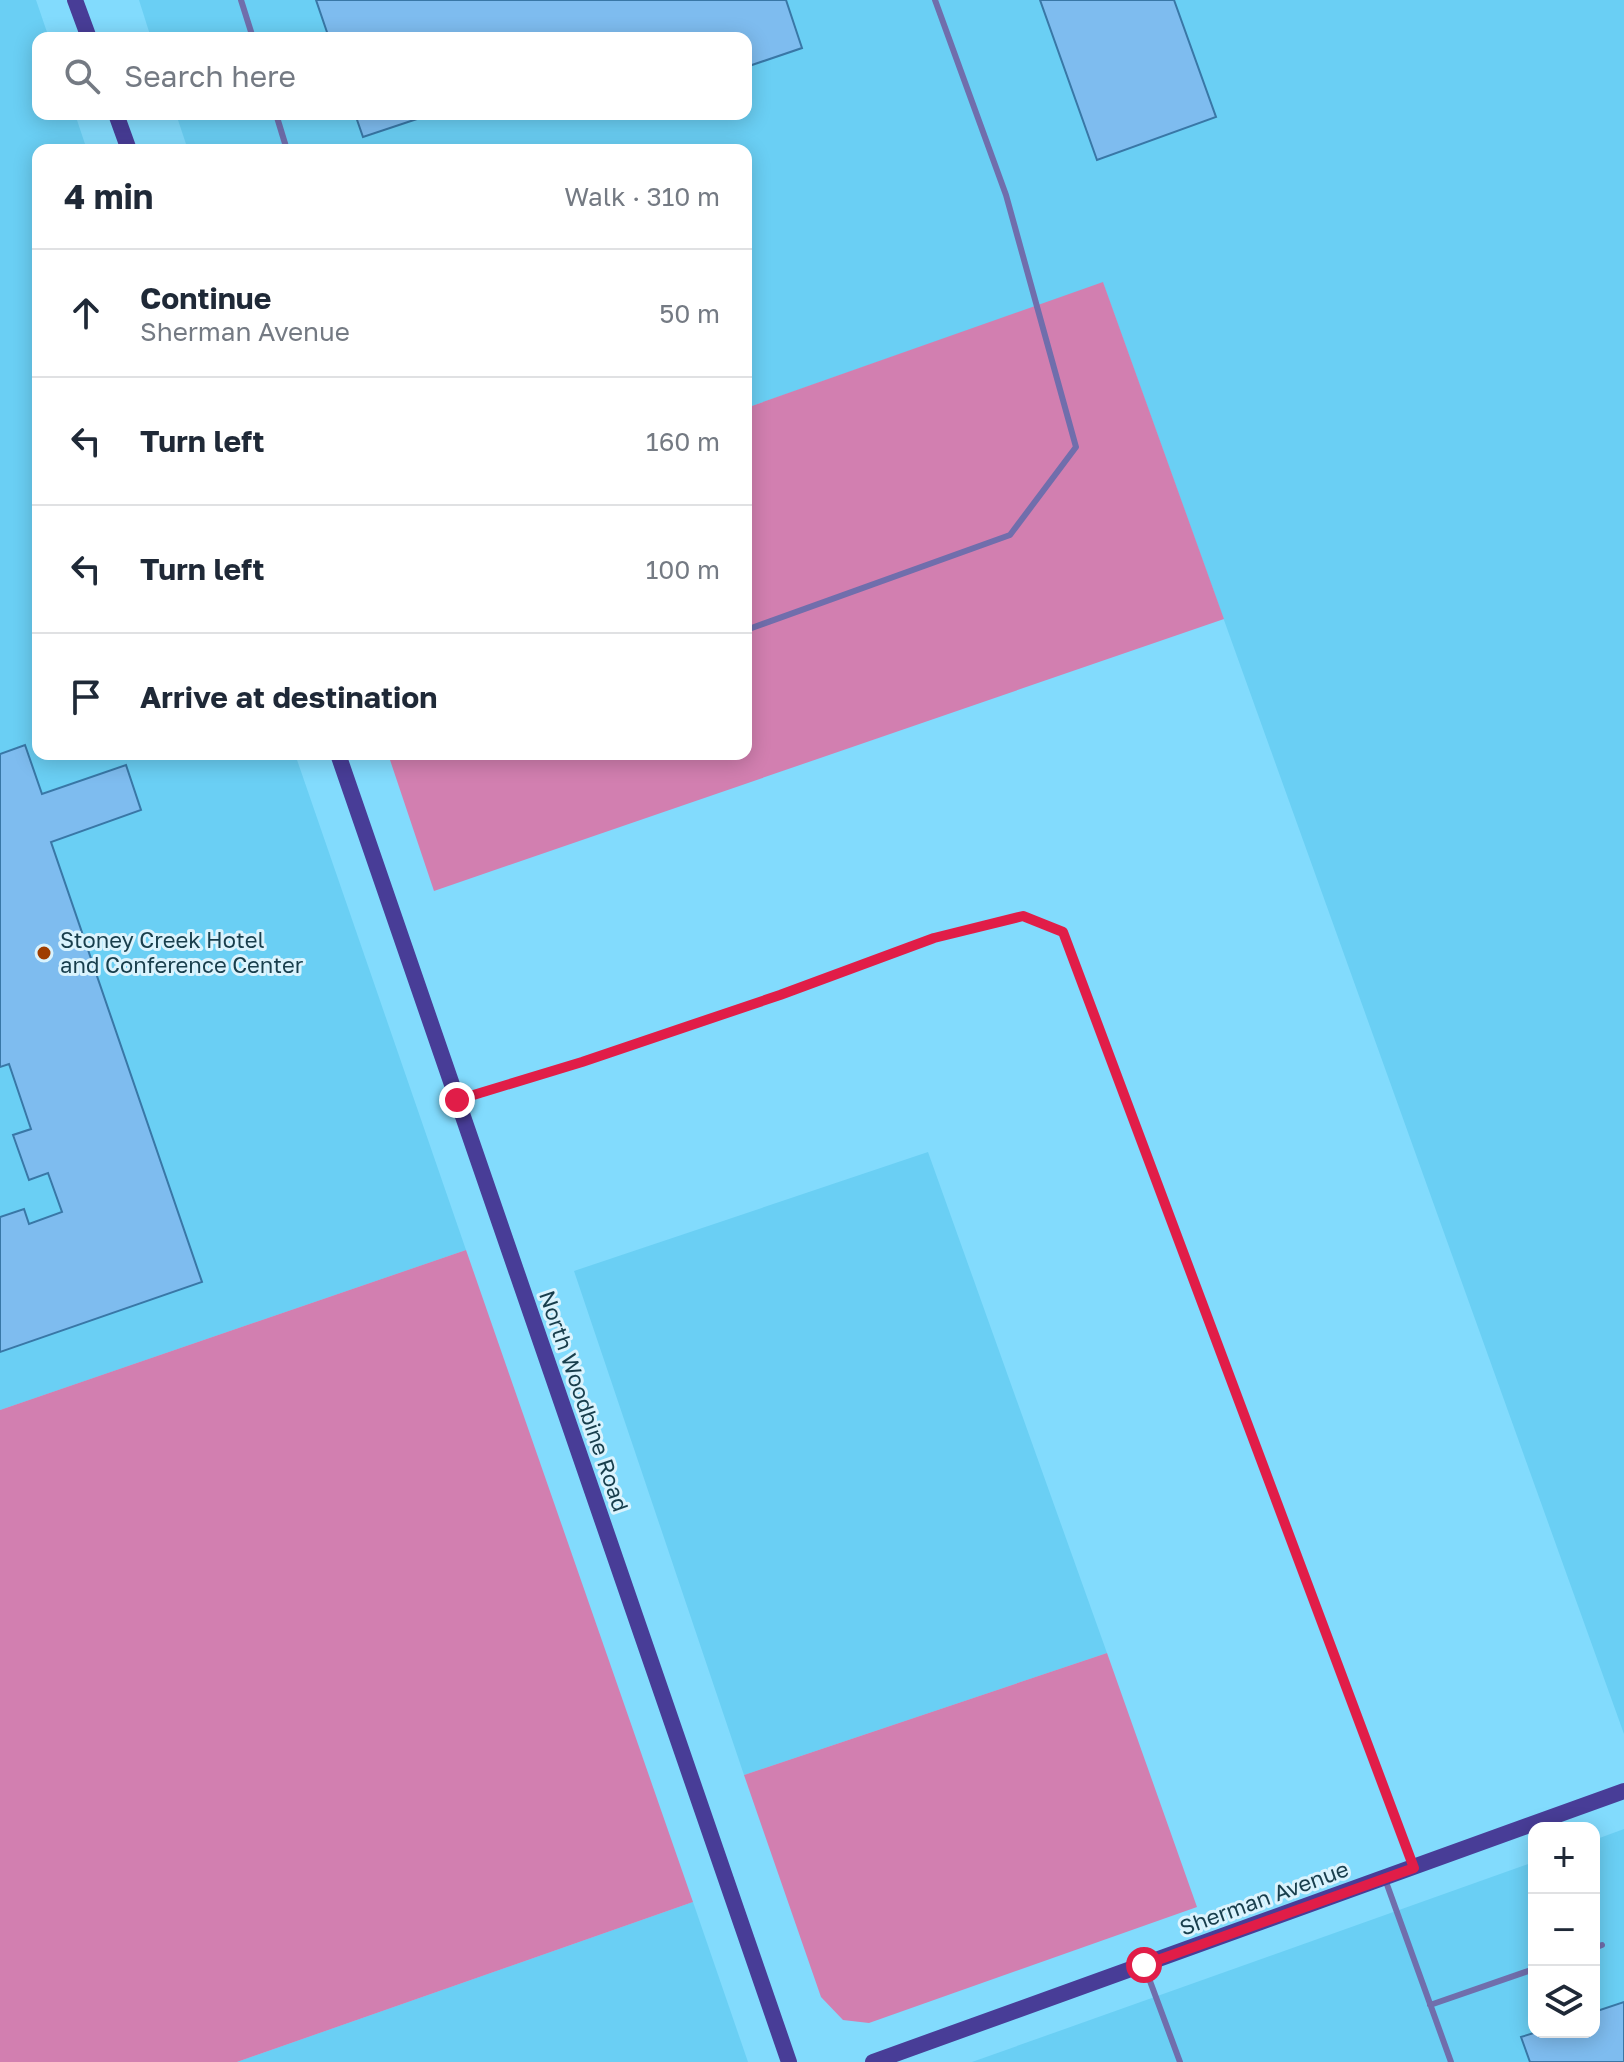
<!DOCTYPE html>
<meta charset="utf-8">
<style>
:root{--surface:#fff;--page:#f6f6f7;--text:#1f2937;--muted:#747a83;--line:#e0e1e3}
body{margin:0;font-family:"Golos Text",sans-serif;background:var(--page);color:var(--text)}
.controls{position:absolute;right:24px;bottom:24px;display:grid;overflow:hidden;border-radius:16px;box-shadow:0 4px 20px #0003}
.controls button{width:72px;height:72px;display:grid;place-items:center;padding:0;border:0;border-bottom:2px solid var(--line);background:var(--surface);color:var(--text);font:40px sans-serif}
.stop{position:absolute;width:24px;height:24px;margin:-18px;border:6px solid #e11d48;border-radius:50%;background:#fff}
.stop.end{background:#e11d48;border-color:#fff;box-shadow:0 2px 8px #0008}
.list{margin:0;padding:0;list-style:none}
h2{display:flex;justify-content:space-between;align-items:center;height:104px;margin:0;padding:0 32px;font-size:34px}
h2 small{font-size:26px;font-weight:400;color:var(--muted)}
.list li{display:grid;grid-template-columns:52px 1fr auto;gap:24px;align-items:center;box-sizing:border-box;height:128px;padding:0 32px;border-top:2px solid var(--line)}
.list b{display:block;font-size:30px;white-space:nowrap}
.list p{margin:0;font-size:26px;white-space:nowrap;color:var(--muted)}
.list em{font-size:26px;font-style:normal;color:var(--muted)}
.icon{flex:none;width:44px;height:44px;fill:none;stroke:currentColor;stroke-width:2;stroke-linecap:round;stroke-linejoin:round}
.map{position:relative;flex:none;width:1624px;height:2062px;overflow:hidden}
.search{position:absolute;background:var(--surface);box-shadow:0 4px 20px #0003;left:32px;top:32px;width:720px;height:88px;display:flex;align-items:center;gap:20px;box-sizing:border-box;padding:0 28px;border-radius:16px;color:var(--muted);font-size:30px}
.panel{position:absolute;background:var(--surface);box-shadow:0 4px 20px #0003;left:32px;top:144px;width:720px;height:616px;border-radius:16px}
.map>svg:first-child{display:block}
.built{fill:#6acff4}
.green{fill:#d27fb0}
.building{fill:#7ebcef;stroke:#3977a6;stroke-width:2}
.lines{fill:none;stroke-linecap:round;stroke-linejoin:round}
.lane{stroke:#706eac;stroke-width:6}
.secondary{stroke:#483d97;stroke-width:16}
.route{stroke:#e11d48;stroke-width:10}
.poi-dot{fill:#9f3d00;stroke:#daf3fd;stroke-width:3}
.labels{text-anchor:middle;stroke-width:6;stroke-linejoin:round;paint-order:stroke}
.poi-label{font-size:22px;fill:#183e4c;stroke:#daf3fd;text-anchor:start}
.street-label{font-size:22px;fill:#183e4c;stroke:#daf3fd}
</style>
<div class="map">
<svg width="1624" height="2062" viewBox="0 0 1624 2062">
<rect width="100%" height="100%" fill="#82dbfd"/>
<!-- built -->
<path class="built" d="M0,0H36L49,38H38V114H75L87,150H38V754H295L466,1250L0,1410Z
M139,0H1624V1734L1103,283L746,408V150H188L176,114H746V38H151Z
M928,1152L1107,1653L744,1775L574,1271Z
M1624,1829V2062H972L1534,1862V2032H1594V1840Z
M693,1902L748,2062H237Z"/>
<!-- green -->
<path class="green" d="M1103,282L1224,619L434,891L388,754H746V408Z
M466,1250L693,1902L237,2062H0V1410Z
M1107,1653L1197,1907L869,2023L843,2020L821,1997L744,1775Z"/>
<!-- building -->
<path class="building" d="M316,0H786L802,48L746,67V38H329Z
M1040,0H1174L1216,117L1097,160Z
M355,114H432L363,137Z
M25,745L42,794L126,765L141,810L51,842L202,1282L0,1352V1217L24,1209L29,1224L62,1212L48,1173L29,1180L13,1135L31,1129L9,1064L0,1067V754Z
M1624,2002V2062H1530L1521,2037L1537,2032H1594V2012Z"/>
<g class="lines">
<!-- lane -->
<path class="lane" d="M241,0L253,38
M276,114L287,150
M746,630L1010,535L1076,447L1006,195L935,0
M458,1099L582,1062L780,995L934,938L1023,916L1063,932L1413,1865
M1385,1879L1451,2062
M1594,1948L1602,1945
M1144,1965L1180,2062
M1430,2005L1534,1969"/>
<!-- secondary -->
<path class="secondary" d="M75,0L89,38
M116,114L129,150
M338,754L789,2062
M873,2062L1624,1791"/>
</g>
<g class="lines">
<!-- route -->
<path class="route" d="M457,1100L582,1062L780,995L934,938L1023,916L1063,932L1414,1868L1144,1965"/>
</g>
<!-- markers -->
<circle class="poi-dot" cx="44" cy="953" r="8"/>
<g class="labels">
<!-- poi labels -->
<g class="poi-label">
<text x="60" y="948">Stoney Creek Hotel<tspan x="60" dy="25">and Conference Center</tspan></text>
</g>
<!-- street labels -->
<g class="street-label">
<text transform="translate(584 1401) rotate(71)" y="8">North Woodbine Road</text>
<text transform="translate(1264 1898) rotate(-20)" y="8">Sherman Avenue</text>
</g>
</g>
</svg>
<div class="controls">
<button>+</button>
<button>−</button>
<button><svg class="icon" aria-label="layers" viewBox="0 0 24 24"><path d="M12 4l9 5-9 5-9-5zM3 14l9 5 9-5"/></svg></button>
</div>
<div class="stop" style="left:1144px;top:1965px"></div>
<div class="stop end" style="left:457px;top:1100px"></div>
<div class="search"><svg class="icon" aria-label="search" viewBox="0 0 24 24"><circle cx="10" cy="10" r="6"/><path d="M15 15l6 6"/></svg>Search here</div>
<section class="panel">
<h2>4 min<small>Walk · 310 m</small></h2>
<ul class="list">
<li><svg class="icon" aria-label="ahead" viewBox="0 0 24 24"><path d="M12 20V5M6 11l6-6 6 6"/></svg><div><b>Continue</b><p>Sherman Avenue</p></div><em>50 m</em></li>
<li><svg class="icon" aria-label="left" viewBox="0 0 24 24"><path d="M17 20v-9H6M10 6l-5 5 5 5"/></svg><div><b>Turn left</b></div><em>160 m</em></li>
<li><svg class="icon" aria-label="left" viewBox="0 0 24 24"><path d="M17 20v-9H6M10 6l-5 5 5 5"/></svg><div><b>Turn left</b></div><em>100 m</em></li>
<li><svg class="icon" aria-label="arrive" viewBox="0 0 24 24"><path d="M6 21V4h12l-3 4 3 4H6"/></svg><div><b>Arrive at destination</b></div></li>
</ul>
</section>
</div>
